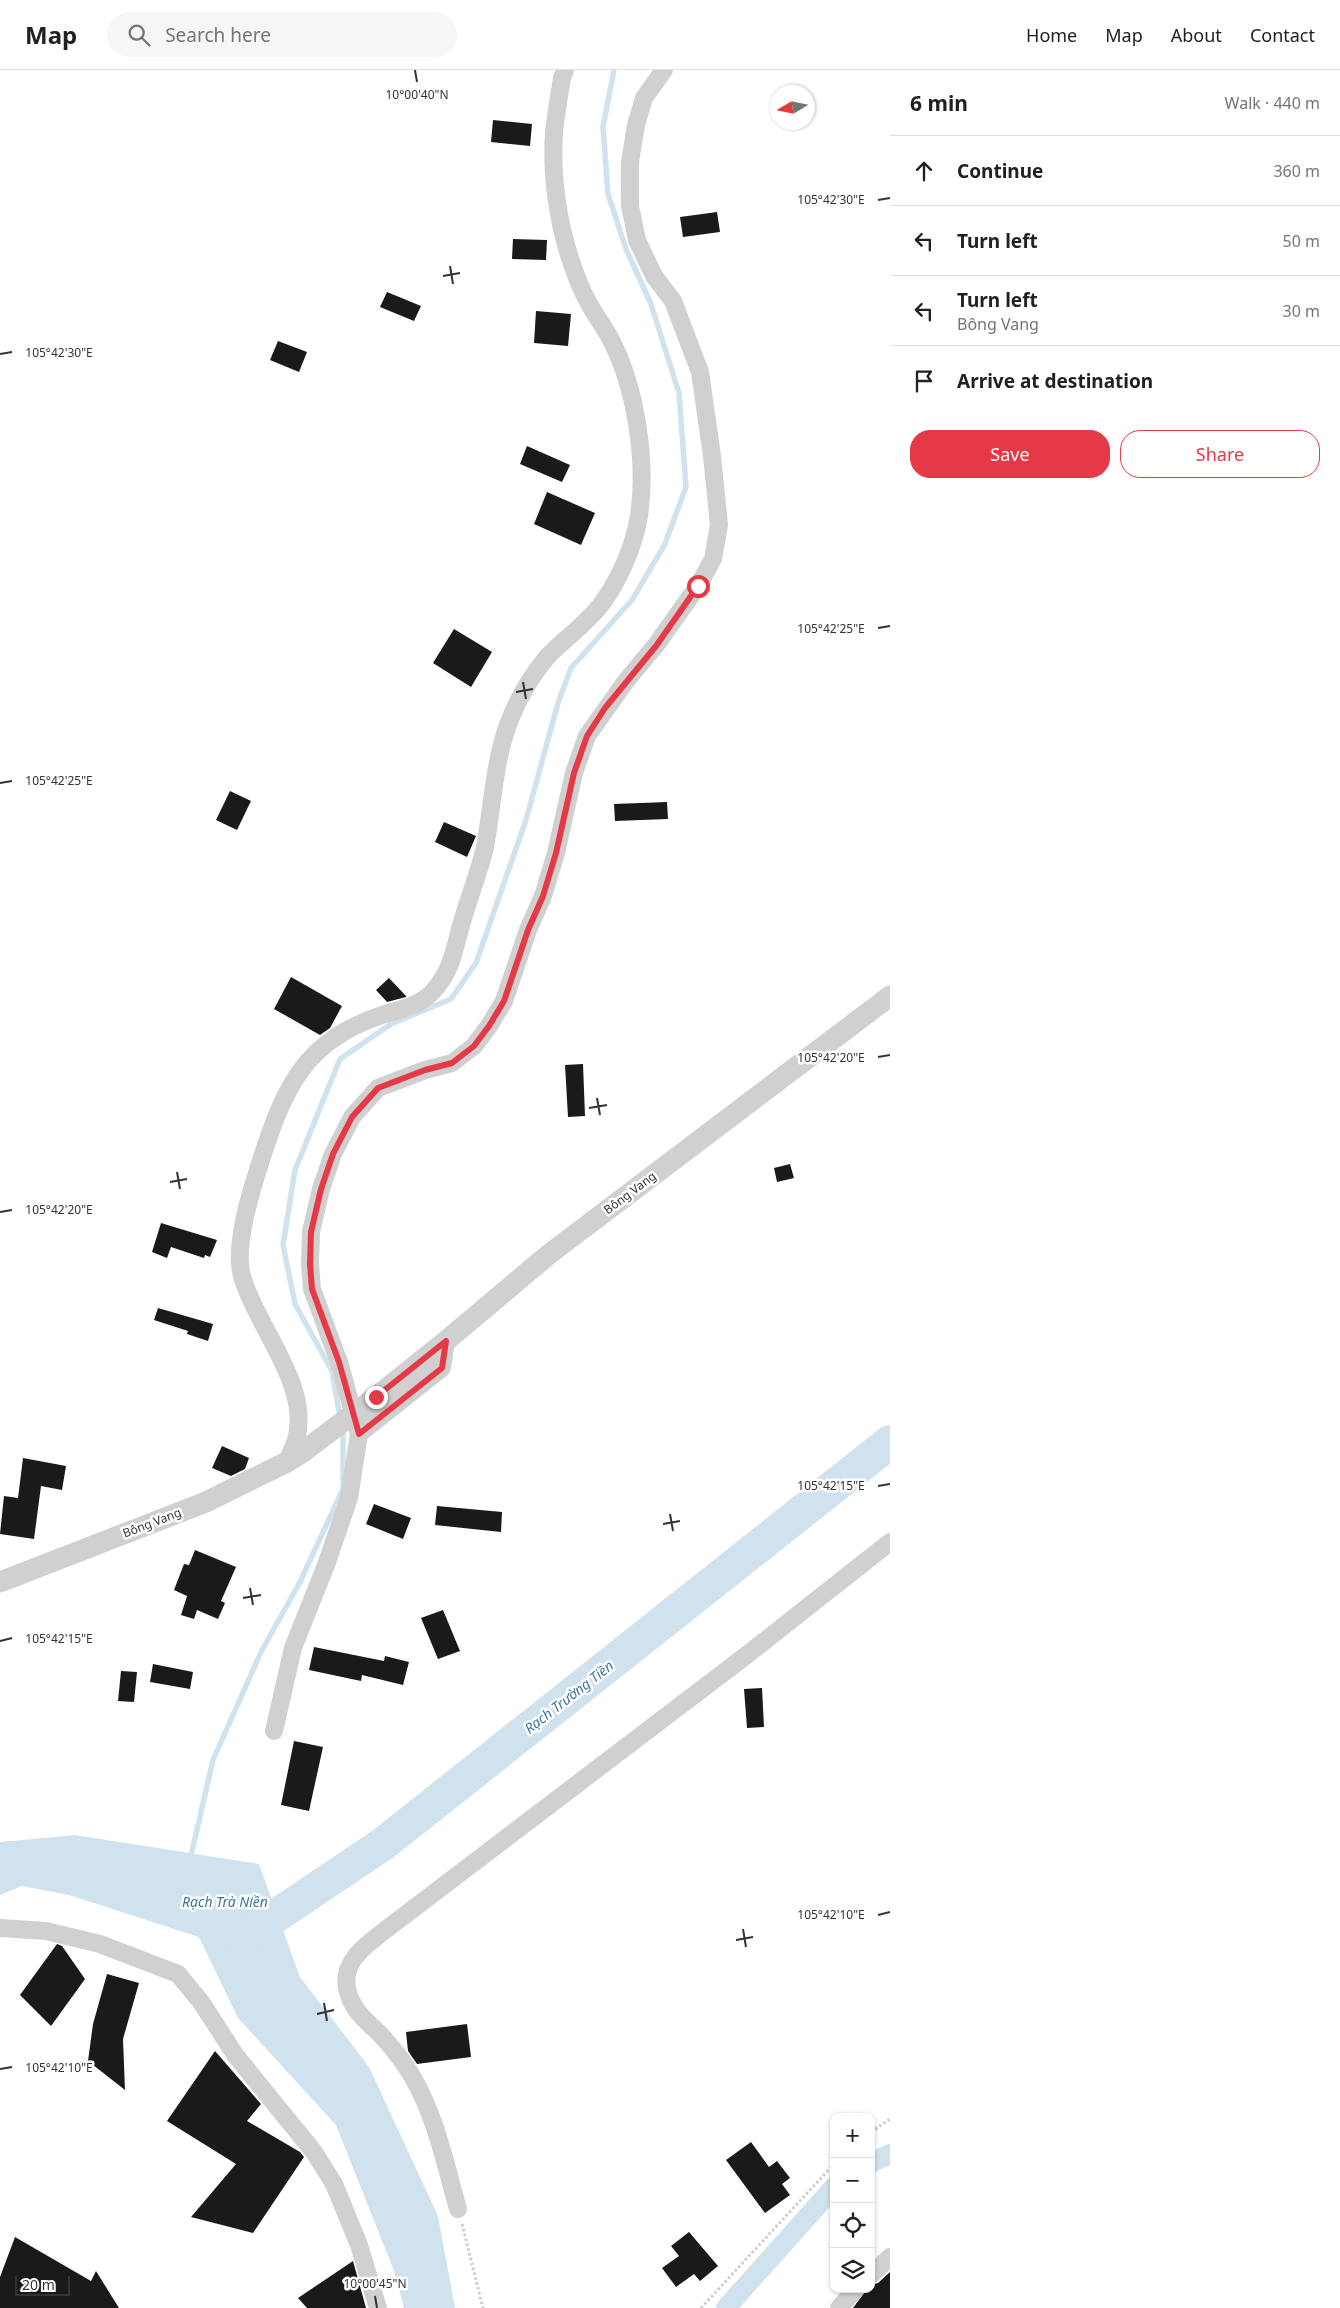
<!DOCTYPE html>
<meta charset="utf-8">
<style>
:root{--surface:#fff;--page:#f6f6f6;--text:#202124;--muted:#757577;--line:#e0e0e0;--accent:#e63946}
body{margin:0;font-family:"Noto Sans",sans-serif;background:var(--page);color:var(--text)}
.controls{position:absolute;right:15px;bottom:15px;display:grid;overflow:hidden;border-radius:10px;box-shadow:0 1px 4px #0004}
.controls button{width:45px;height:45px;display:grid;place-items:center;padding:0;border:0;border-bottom:1px solid var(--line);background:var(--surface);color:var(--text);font:25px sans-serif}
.compass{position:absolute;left:770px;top:15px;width:45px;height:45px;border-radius:50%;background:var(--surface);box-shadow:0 1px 4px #0004;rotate:260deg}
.scale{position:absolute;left:15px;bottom:12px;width:55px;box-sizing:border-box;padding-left:5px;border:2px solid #333;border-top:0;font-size:14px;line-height:18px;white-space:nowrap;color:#333;-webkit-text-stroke:4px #fff;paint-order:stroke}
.stop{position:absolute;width:15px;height:15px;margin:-11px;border:4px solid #e63946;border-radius:50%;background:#fff}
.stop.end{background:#e63946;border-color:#fff;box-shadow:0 1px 5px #0008}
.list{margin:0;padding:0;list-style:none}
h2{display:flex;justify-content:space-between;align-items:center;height:65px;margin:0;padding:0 20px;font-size:21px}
h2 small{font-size:16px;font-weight:400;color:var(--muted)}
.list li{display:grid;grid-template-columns:32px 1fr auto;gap:15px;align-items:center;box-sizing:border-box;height:70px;padding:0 20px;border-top:1px solid var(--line)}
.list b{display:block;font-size:19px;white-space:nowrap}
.list p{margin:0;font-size:16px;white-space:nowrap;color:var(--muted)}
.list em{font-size:16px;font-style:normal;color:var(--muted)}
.actions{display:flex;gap:10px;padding:15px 20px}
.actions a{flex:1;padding:11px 0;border:1px solid var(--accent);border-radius:20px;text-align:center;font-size:18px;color:var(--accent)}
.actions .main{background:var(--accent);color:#fff}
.icon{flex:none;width:28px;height:28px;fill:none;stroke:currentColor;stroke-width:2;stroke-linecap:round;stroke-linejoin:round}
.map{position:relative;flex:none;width:890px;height:2238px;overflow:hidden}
header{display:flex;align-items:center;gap:30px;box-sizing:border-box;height:70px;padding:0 25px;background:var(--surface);border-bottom:1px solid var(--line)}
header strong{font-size:24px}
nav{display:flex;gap:28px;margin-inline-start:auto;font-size:18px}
.search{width:350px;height:45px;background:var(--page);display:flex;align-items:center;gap:12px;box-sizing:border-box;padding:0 18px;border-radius:28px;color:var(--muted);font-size:19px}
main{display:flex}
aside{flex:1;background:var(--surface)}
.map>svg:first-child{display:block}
.water{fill:#cfe2ee}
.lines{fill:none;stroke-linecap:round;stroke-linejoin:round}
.stream{stroke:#cfe2ee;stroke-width:5.5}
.canal{stroke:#cfe2ee;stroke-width:20}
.river{stroke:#cfe2ee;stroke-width:34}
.building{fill:#1a1a1a}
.path{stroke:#cdcdcd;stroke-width:3;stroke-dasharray:2.5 2.5;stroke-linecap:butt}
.minor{stroke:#d0d0d0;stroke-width:18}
.tertiary{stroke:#d0d0d0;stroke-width:21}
.tertiary-bridge{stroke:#d0d0d0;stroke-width:21}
.route{stroke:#e63946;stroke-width:6}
.ticks{fill:none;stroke:#333;stroke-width:2}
.labels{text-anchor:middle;stroke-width:5;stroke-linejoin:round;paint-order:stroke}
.street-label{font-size:12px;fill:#333;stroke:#fff}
.water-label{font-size:14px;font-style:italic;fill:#3f7597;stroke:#fff}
.ticks-label{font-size:12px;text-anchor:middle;fill:#333;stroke:#fff;stroke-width:5;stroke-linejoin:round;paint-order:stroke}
</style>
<header>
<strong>Map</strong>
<div class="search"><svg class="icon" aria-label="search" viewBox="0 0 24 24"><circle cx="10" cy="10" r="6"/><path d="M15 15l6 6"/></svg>Search here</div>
<nav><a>Home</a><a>Map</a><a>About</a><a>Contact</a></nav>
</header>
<main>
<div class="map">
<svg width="890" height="2238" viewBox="0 0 890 2238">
<rect width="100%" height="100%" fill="#fff"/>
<!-- water -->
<path class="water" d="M75,1765L259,1794L300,1907L369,1997L438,2146L455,2238H404L394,2201L336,2055L238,1948L199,1867L69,1825L22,1816L0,1825V1772Z"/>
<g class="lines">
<!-- stream -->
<path class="stream" d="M340,1347L332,1301L295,1234L283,1175L295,1100L340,989L391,954L451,929L476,893L526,750L558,633L571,598L632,530L665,474L686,417L679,323L651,234L626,179L608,124L603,57L614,0
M190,1790L213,1690L261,1582L300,1512L343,1419V1359"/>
<!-- canal -->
<path class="canal" d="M871,2093L890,2084
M726,2238L834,2117"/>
<!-- river -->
<path class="river" d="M240,1870L383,1774L890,1372"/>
</g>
<!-- building -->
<path class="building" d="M493,50L532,54L530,76L491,72Z
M717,142L720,162L683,167L680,147Z
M513,169L547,170L546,190L512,189Z
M387,222L421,236L414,251L380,237Z
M536,241L571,244L568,276L534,273Z
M278,271L307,282L299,302L270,290Z
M527,376L570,395L562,412L520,394Z
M547,422L595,443L581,475L534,454Z
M454,559L492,582L471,617L433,593Z
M230,721L251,731L237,760L216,750Z
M667,732L668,749L615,751L614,734Z
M444,752L476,766L467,787L435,772Z
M291,907L342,936L330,958L320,965L274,939Z
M389,908L406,926V927L387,932L376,920Z
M583,994L585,1046L568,1047L565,995Z
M790,1094L794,1108L777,1112L774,1098Z
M161,1153L217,1170L210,1187L205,1185L204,1188L171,1177L167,1188L152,1182Z
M158,1238L213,1254L208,1271L187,1264L188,1261L154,1250Z
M222,1376L249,1388L245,1399L231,1406L212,1398Z
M23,1388L66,1396L62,1420L41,1416L34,1469L0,1464L4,1426L18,1428Z
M374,1434L411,1448L403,1469L366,1454Z
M437,1436L502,1442L501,1462L435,1455Z
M195,1480L236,1497L221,1531L225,1533L218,1549L197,1540L194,1549L181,1545L187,1526L174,1520L184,1494L189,1495Z
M443,1540L460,1581L438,1589L421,1548Z
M314,1577L384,1591L385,1586L409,1592L403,1615L362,1605L361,1611L309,1600Z
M153,1594L193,1602L190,1619L150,1612Z
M121,1601L137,1602L134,1632L118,1631Z
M762,1618L764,1657L747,1658L744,1619Z
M294,1671L323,1677L309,1741L281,1735Z
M57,1874L62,1876L85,1909L51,1956L20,1925Z
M107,1904L139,1913L123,1969L125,2020L88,1991L93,1954Z
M467,1954L471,1987L417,1994L408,1981L406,1962Z
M215,1981L261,2034L247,2051L300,2082L304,2087L253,2163L191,2147L236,2094L167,2051Z
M751,2072L769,2097L777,2091L790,2108L782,2114L790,2125L765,2143L726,2090Z
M689,2162L718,2196L700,2211L694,2204L676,2217L662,2198L679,2186L671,2176Z
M15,2167L91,2211L96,2201L119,2238H0V2207Z
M353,2191L366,2238H307L298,2228Z
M890,2202V2238H853L867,2219H871V2215L878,2213Z"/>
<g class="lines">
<!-- path -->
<path class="path" d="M871,2062L890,2049
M462,2154L483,2238
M701,2238L834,2094"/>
<!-- minor -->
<path class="minor" d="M359,1364L442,1298L446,1271
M287,1392C290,1385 293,1378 296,1370C308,1327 277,1283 259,1246C252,1232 244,1217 241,1202C235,1171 252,1118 262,1087C285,1016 306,970 382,945C407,937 425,936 441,911C453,894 456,872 462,852C469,827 479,803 485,777C493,734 494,688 511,647C520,625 532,605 547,587C565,568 587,554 603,532C620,508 634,476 639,446C647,392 636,318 611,270C604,256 594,244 587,230C581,219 576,206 572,194C558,154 551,105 554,62C556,44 559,26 562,8L565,0
M274,1661L293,1578L326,1495L349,1428L359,1364L339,1292L312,1219L310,1194L311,1162L321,1119L333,1084L352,1047L378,1018L425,1000L452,993L474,976L489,956L504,931L528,860L543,826L556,783L574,703L587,666L626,611L656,575L698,516L713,489L719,455L712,386L700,302L673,231L654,206L637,170L630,136V92L636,55L644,28L664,0
M0,1858L46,1861L100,1874L178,1904L201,1932L236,1986L314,2082L334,2114L359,2175L378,2238
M458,2139C445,2093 436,2047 412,2006C403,1991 391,1976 379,1963C365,1950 351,1939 347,1918C342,1891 366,1875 384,1861L748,1584L890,1472
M871,2205L890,2187
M839,2238L856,2219"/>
<!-- tertiary -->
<path class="tertiary" d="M376,1327L446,1271L548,1185L890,926
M0,1512L206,1432L287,1392L300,1384"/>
<!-- tertiary-bridge -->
<path class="tertiary-bridge" d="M300,1384L376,1327"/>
</g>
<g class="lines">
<!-- route -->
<path class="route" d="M376,1327L446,1271L442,1298L359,1364L339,1292L312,1219L310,1194L311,1162L321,1119L333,1084L352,1047L378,1018L425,1000L452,993L474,976L489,956L504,931L528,860L543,826L556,783L574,703L587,666L605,638L656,576L698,516"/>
</g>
<!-- ticks -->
<path class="ticks" d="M415,0L417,12M878,130L890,128M450,196L453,214M443,206L460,203M0,284L12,282M878,558L890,556M523,612L526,629M516,622L533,619M0,713L12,711M878,987L890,985M597,1028L600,1045M589,1038L607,1035M177,1102L180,1119M170,1112L187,1109M0,1142L12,1140M878,1416L890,1414M670,1444L673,1461M663,1454L680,1451M250,1518L253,1535M243,1528L261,1525M0,1571L12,1568M878,1845L890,1842M743,1859L746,1877M736,1870L753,1867M324,1933L327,1951M317,1944L334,1940M0,1999L12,1997M375,2226L377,2238"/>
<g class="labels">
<!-- street labels -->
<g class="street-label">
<text transform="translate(630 1123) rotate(-37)" y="4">Bông Vang</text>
<text transform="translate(152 1453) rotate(-21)" y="4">Bông Vang</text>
</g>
<!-- water labels -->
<g class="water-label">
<text transform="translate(569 1627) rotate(-38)" y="5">Rạch Trường Tiền</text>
<text x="225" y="1837">Rạch Trà Niền</text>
</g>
</g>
<g class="ticks-label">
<text x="417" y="29">10°00'40"N</text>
<text x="831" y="134">105°42'30"E</text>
<text x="59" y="287">105°42'30"E</text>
<text x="831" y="563">105°42'25"E</text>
<text x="59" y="715">105°42'25"E</text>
<text x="831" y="992">105°42'20"E</text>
<text x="59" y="1144">105°42'20"E</text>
<text x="831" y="1420">105°42'15"E</text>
<text x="59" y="1573">105°42'15"E</text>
<text x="831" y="1849">105°42'10"E</text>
<text x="59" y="2002">105°42'10"E</text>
<text x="375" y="2218">10°00'45"N</text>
</g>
</svg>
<div class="controls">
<button>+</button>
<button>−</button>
<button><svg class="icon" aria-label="locate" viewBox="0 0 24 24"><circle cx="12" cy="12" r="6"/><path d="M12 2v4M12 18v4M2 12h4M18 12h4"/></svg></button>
<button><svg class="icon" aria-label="layers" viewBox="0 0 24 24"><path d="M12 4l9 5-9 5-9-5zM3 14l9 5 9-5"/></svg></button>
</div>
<svg class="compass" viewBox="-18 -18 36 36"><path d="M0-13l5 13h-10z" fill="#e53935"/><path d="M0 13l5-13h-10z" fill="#757577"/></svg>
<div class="scale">20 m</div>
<div class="stop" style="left:698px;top:516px"></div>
<div class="stop end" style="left:376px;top:1327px"></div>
</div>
<aside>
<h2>6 min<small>Walk · 440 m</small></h2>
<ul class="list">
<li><svg class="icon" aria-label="ahead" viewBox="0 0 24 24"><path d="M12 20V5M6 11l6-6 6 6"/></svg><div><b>Continue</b></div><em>360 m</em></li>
<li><svg class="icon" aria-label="left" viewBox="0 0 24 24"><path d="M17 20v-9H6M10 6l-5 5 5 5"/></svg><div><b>Turn left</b></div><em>50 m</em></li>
<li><svg class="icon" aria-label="left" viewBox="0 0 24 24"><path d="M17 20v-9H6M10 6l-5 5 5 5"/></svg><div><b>Turn left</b><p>Bông Vang</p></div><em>30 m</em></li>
<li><svg class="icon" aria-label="arrive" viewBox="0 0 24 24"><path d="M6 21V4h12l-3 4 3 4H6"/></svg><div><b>Arrive at destination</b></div></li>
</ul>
<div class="actions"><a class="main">Save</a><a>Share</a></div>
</aside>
</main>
